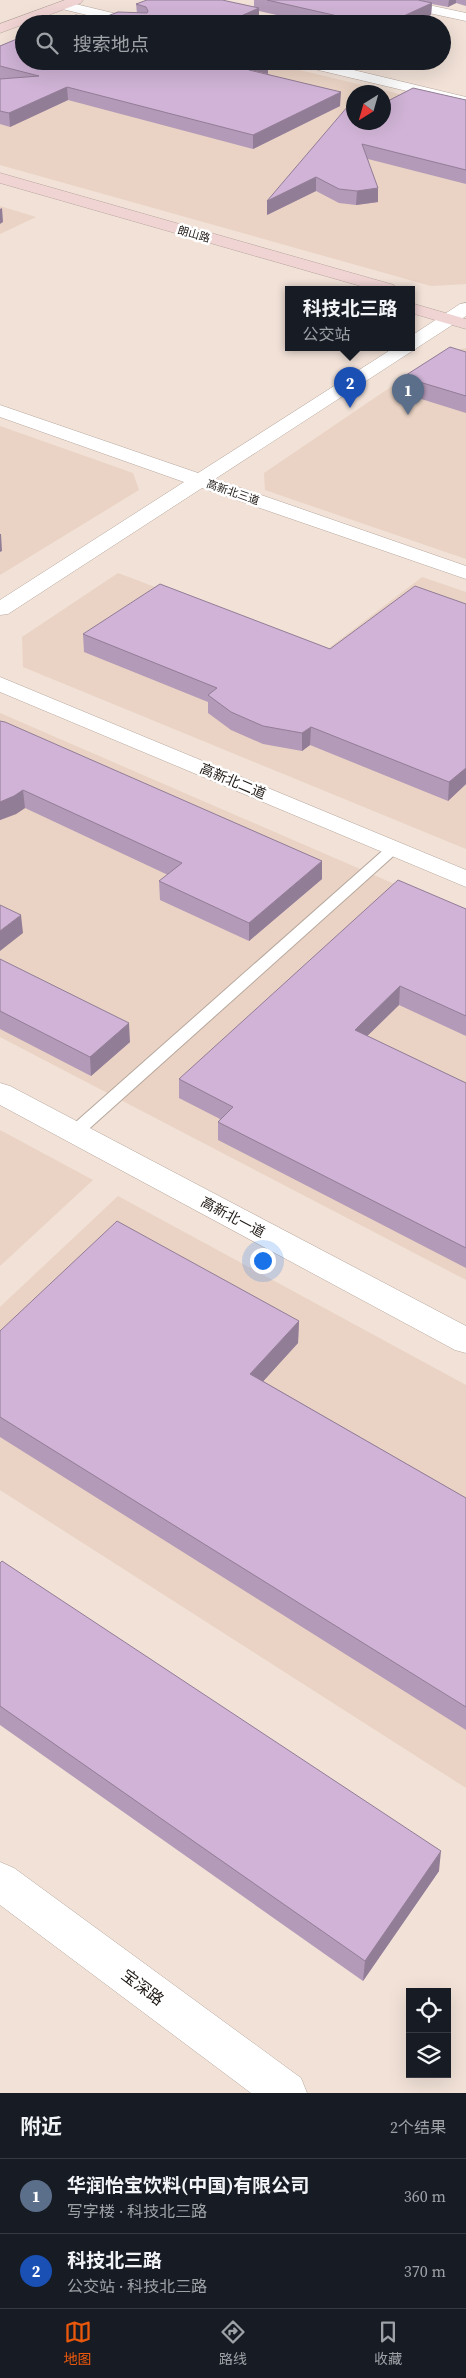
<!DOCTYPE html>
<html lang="zh">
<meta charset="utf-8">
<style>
:root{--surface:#171b24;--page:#242831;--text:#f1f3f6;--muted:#9ea1a6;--line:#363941;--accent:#ea580c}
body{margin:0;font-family:"Source Serif 4","Noto Sans SC",serif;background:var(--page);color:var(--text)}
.controls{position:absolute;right:15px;bottom:15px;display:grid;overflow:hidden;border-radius:0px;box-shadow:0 5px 20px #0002}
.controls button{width:45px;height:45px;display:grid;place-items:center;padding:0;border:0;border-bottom:1px solid var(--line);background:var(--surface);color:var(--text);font:25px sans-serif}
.compass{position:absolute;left:346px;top:85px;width:45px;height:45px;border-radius:50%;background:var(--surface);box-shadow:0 5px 20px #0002;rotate:217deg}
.you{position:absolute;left:262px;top:1260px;width:18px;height:18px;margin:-12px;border:4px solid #fff;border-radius:50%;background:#1a73e8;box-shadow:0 0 0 8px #1a73e833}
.badge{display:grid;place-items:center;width:32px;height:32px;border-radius:50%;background:var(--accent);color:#fff;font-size:16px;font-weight:700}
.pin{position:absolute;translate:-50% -41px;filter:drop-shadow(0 1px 2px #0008)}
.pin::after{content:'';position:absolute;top:26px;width:18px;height:15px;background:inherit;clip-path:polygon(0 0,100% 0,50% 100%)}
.popup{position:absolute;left:285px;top:286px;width:130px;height:65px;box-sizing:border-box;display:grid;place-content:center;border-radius:0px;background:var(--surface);filter:drop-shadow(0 1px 4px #0005);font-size:16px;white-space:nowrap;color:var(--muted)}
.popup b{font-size:19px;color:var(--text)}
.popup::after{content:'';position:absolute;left:50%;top:100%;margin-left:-10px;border:10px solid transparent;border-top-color:var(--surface)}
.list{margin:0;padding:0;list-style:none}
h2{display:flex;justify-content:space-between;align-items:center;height:65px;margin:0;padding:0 20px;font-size:21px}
h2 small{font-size:16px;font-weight:400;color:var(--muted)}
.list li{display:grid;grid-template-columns:32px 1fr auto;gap:15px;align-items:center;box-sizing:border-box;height:75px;padding:0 20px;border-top:1px solid var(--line)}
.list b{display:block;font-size:19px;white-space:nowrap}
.list p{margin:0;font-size:16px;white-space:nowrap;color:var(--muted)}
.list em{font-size:16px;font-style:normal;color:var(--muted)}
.icon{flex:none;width:28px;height:28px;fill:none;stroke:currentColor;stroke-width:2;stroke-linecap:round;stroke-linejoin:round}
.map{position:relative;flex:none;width:466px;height:2093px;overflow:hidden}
.search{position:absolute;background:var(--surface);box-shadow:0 5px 20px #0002;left:15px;right:15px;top:15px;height:55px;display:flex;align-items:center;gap:12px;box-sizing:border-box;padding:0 18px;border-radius:28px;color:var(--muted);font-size:19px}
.sheet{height:215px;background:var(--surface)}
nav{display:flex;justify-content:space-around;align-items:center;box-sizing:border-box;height:70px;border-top:1px solid var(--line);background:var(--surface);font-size:14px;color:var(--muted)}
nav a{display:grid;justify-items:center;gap:2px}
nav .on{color:var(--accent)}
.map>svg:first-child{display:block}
.built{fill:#ead3c4;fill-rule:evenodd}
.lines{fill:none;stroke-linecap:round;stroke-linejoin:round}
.service-casing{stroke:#b7a79d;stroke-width:2}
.tertiary-casing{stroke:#b7a79d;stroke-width:1}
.secondary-casing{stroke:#b7a79d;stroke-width:1}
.service{fill:#fff;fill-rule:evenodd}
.tertiary{fill:#fff;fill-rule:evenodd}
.secondary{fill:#f0d3d3;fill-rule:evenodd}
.wall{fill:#b39ab8}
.shaded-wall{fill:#927d96}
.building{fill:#d0b3d6;stroke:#927d96}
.labels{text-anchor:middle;stroke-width:5;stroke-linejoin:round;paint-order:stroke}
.far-street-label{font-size:11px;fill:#1f1915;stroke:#fff}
.street-label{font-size:14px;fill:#1f1915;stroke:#fff}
.near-street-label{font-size:16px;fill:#1f1915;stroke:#fff}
</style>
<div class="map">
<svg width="466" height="2093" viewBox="0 0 466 2093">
<rect width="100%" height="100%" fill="#f1e1d7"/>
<!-- built -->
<path class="built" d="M0,56L24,61H262L466,110V284L431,286L0,165ZM354,92H384V122H354Z
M0,206L36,217L0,234Z
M466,348V559L265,490L264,473L435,357L450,351Z
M0,426L133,473L139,490L0,575Z
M118,573L325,651L422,577L466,592V849L23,667L22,637Z
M0,713L466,915V1280L0,1037Z
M0,1130L93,1180L0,1266Z
M118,1196L466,1385V1788L0,1490V1307Z"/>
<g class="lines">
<!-- service casing -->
<g class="service-casing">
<path id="service" d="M394,844L399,845L401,848L399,851L81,1136L75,1138L69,1136L67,1132L69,1128L389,845Z"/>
</g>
<!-- tertiary casing -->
<g class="tertiary-casing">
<path id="tertiary" d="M381,0H405L466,13V21L387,4Z
M63,1L146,21L147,24H124L58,8L57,5Z
M291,61H316L466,97V105L293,64Z
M466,303V316L215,479L466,566V579L202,488L8,614L0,615V600L184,482L0,417V405L198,473L395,347H411V336L460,304Z
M0,677L466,870V887L0,692Z
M0,1083L10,1086L466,1326V1353L455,1350L0,1105Z
M0,1862L14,1868L301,2078L307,2093H251L0,1905Z"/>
</g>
<!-- secondary casing -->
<g class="secondary-casing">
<path id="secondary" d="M65,0H83L81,3L0,33V24Z
M0,173L394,285L396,289H371L0,183Z
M411,303L466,319V329L411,313Z"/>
</g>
<!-- service -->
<use href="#service" class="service"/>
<!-- tertiary -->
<use href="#tertiary" class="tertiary"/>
<!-- secondary -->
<use href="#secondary" class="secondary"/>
</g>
<!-- wall -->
<path class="wall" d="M254,0H466V6L456,3L448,7L432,4L431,15L413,24H316L259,11V21L252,24H55L97,20L137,13L136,4L254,7Z
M0,46L268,74L340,106L253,149L68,100L10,127L0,124Z
M466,100V184L368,159L378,202L356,205L339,203L316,191L267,215L354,122Z
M466,352V413L402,393L403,377Z
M466,604V784L448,801L310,745L302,751L263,744L231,730L208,713V702L84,652L83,634L330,649Z
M0,721L322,861V879L249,941L160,900L159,881L168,875L25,808L16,814L0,820Z
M466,909V1036L399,1005L367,1036L466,1083V1268L218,1140V1122L220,1119L179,1098V1079Z
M0,959L130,1042L91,1076L0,1029Z
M299,1321L298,1343L263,1381L466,1498V1730L0,1437V1331Z
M0,1563L439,1871L363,1981L0,1725Z"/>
<!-- shaded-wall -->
<path class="shaded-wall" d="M449,0H456V3L448,7Z
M432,3L431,15L413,24H386Z
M259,8V21L252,24H223Z
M268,61V74L249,70Z
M67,87L68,100L10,127L9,113Z
M341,92L340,106L253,149V135Z
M316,177V191L267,215V201Z
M378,188V202L356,205L357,191Z
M2,208L3,222L0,224V209Z
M0,534H1L2,551L0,552Z
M311,727L310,745L302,751V733Z
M466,768V784L448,801L449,782Z
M23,790L25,808L16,814L0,820V802Z
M322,861V879L249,941V923Z
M21,915L23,933L0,951V931Z
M400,986L399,1005L354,1049L355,1030Z
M129,1023L130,1042L91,1076L90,1057Z
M299,1321L298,1343L250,1396V1374Z
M441,1851L439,1871L363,1981L365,1961Z"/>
<!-- building -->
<path class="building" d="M147,0H222L259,8L223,24H55L76,15L97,20L118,12L147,13L148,11L146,7L136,4Z
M267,0H418L432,3L386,24H373Z
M24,36V61H268L249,70L341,92L253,135L67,87L9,113L0,111V79L39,76L0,66V46Z
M413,88L466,100V170L362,144L378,188L357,191L339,189L316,177L267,201L354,99V122H384V103Z
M450,347L466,352V396L403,377Z
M160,584L330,649L415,586L466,604V768L449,782L311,727L302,733L263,726L231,712L208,695L217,688L83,634Z
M0,721L5,722L322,861L249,923L159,881L182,863L23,790L14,796L0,802Z
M398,880L466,909V1016L400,986L355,1030L466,1083V1248L218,1122L233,1107L179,1079Z
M0,905L21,915L0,931Z
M0,959L129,1023L90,1057L0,1011Z
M117,1221L299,1321L250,1374L466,1498V1707L0,1417V1331Z
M2,1561L441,1851L365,1961L0,1706V1563Z"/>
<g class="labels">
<!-- far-street labels -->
<g class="far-street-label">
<text transform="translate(194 234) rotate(16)" y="4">朗山路</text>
<text transform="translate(233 492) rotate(19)" y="4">高新北三道</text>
</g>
<!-- street labels -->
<g class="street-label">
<text transform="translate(233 781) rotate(23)" y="5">高新北二道</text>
<text transform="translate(233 1217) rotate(28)" y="5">高新北一道</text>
</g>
<!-- near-street labels -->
<g class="near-street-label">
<text transform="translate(143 1987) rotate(37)" y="6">宝深路</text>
</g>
</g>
</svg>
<div class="controls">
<button><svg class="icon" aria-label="locate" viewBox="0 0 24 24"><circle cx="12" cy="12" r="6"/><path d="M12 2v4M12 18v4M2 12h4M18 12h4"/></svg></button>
<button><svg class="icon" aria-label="layers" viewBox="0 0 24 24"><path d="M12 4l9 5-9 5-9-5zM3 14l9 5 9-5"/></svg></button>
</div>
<svg class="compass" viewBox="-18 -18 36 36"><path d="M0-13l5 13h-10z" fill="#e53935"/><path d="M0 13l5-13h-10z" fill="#9ea1a6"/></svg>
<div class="you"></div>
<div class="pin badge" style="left:408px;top:415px;background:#5c6f8a">1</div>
<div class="pin badge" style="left:350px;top:408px;background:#1a4fb4">2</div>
<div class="popup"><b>科技北三路</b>公交站</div>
<div class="search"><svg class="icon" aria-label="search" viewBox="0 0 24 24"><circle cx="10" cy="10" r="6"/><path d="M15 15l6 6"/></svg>搜索地点</div>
</div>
<section class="sheet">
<h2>附近<small>2个结果</small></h2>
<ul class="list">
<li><span class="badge" style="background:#5c6f8a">1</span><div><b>华润怡宝饮料(中国)有限公司</b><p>写字楼 · 科技北三路</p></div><em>360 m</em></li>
<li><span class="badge" style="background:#1a4fb4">2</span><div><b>科技北三路</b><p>公交站 · 科技北三路</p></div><em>370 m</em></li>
</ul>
</section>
<nav>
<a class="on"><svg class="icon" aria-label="map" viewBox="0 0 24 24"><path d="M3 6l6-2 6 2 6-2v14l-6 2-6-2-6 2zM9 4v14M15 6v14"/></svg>地图</a>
<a><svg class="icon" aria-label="directions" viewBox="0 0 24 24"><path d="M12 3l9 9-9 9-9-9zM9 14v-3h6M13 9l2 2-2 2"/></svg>路线</a>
<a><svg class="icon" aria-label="saved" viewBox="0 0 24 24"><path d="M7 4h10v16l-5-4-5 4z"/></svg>收藏</a>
</nav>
